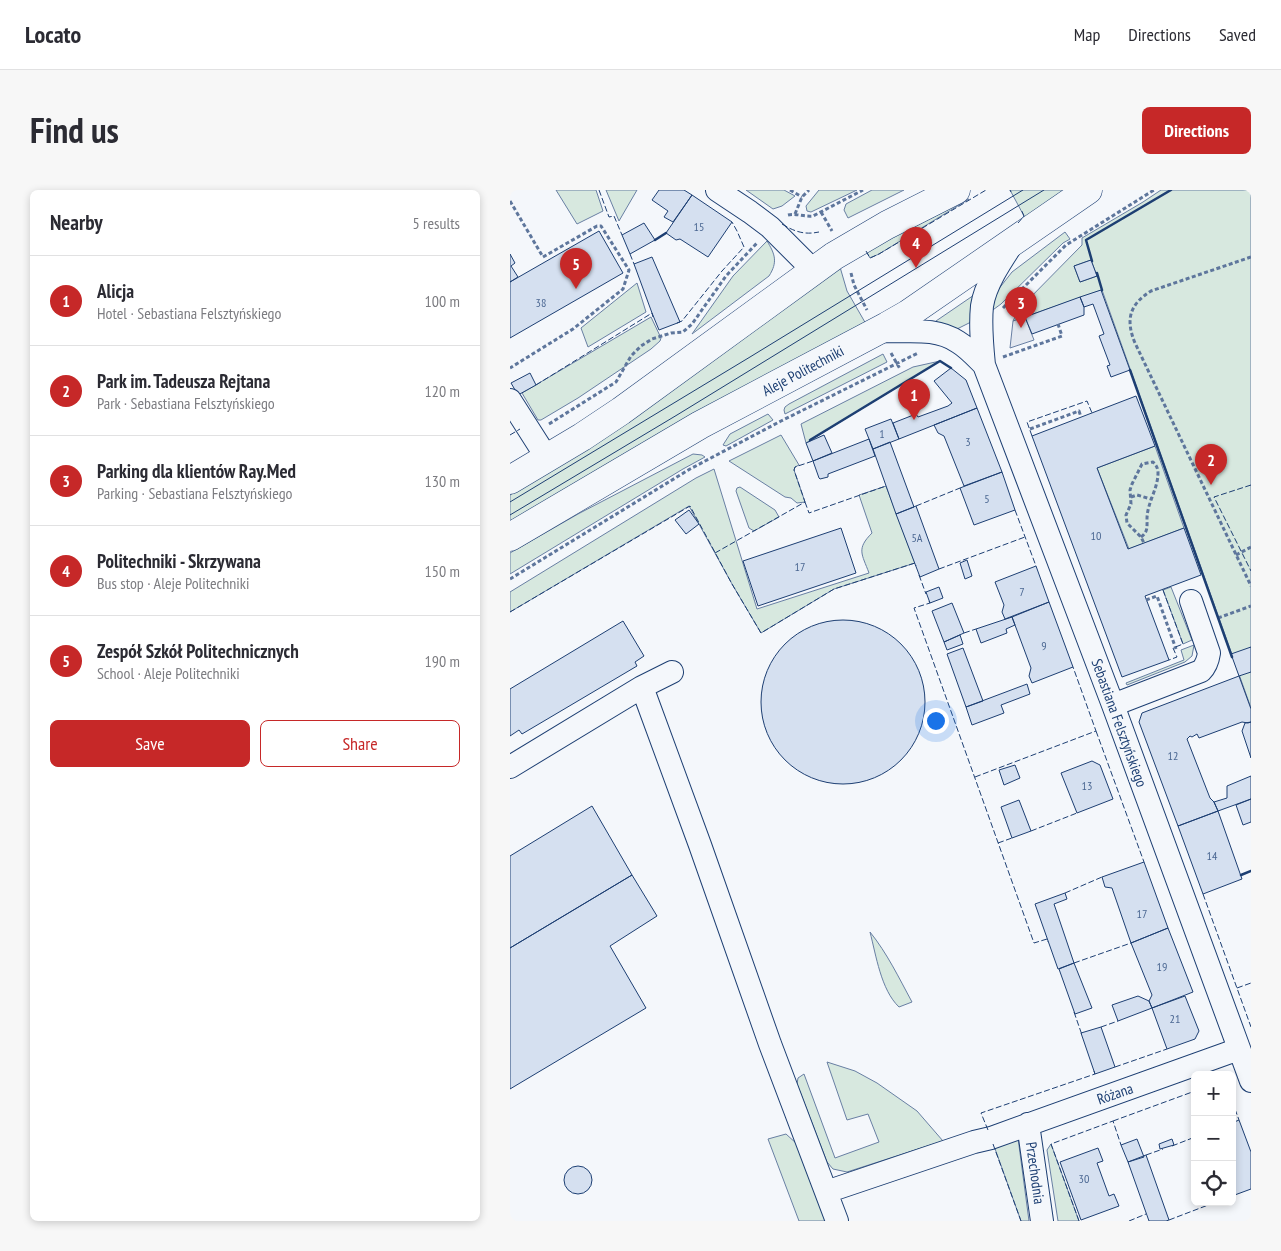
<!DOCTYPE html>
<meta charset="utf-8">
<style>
:root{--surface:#fff;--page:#f7f7f7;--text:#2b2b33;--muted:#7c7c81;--line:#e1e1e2;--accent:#c62828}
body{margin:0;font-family:"PT Sans Narrow",sans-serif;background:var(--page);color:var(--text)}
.controls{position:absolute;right:15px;bottom:15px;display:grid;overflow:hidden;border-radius:8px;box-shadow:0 2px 8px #0003}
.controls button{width:45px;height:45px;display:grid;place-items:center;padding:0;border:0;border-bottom:1px solid var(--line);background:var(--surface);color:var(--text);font:25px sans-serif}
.you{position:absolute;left:425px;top:530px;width:18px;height:18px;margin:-12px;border:4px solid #fff;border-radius:50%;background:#1a73e8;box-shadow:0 0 0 8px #1a73e833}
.badge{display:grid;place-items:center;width:32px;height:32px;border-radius:50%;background:var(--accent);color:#fff;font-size:16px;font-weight:700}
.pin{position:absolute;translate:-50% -41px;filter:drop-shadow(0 1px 2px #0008)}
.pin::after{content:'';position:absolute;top:26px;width:18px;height:15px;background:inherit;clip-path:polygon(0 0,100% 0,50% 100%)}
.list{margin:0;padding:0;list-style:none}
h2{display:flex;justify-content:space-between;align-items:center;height:65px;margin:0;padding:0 20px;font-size:21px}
h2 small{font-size:16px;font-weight:400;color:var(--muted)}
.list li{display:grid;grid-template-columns:32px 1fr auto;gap:15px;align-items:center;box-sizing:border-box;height:90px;padding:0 20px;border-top:1px solid var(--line)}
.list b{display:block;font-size:19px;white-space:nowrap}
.list p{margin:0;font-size:16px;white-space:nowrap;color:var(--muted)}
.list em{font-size:16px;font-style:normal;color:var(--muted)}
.actions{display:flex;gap:10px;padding:15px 20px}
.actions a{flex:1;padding:11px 0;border:1px solid var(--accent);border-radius:8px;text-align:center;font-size:18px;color:var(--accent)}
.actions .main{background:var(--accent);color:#fff}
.icon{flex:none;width:28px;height:28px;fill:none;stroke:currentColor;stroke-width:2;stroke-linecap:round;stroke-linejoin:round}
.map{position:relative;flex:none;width:741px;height:1031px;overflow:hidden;border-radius:8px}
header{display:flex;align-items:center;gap:30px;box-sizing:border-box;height:70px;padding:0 25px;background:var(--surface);border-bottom:1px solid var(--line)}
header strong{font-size:24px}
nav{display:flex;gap:28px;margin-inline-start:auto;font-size:18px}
.intro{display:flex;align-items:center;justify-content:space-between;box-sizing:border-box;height:120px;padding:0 30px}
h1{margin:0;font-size:35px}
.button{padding:12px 22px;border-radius:8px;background:var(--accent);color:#fff;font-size:18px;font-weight:700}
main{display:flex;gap:30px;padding:0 30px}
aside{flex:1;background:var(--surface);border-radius:8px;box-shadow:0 2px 8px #0003}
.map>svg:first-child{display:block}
.green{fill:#d7e8df;stroke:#687fa3;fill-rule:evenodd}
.parking{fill:#e3e8f0;stroke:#687fa3}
.building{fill:#d5e0f0;stroke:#1d3f73}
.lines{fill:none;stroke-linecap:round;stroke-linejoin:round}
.minor-casing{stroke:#1d3f73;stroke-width:24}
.major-casing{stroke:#1d3f73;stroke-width:29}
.path{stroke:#5e769c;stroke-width:3;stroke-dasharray:4 2.5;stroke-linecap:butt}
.minor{stroke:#f4f7fb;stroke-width:22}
.major{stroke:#f4f7fb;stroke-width:28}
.tram{stroke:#1d3f73;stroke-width:1}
.fence{stroke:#1d3f73;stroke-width:1;stroke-dasharray:6 2.5;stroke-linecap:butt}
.wall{stroke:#1d3f73;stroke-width:2.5}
.labels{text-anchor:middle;stroke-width:4;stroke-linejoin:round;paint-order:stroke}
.number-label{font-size:12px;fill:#4b6792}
.street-label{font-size:15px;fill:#1d3f73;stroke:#f4f7fb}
</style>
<header>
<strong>Locato</strong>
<nav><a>Map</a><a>Directions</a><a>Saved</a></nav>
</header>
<div class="intro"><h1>Find us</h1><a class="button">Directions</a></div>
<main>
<aside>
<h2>Nearby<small>5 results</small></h2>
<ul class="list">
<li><span class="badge">1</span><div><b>Alicja</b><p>Hotel · Sebastiana Felsztyńskiego</p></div><em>100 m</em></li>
<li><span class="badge">2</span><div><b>Park im. Tadeusza Rejtana</b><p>Park · Sebastiana Felsztyńskiego</p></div><em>120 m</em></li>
<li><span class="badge">3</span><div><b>Parking dla klientów Ray.Med</b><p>Parking · Sebastiana Felsztyńskiego</p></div><em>130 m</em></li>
<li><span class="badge">4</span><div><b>Politechniki - Skrzywana</b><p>Bus stop · Aleje Politechniki</p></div><em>150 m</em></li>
<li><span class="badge">5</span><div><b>Zespół Szkół Politechnicznych</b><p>School · Aleje Politechniki</p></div><em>190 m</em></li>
</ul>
<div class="actions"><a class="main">Save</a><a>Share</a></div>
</aside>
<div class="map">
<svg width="741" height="1031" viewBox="0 0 741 1031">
<rect width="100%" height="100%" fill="#f4f7fb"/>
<!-- green -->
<path class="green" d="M46,0H86L93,21L67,34Z
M96,0H127L109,31Z
M236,0H274L285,6L272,16L263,19Z
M309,0H347L301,22L297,21L296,16Z
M362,0H394L338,28L334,20L336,14Z
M500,0H556L509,32L514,26Z
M651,0H741V518L592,100L503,131L509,119L572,55V48L633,12ZM581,70L587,86L570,92L564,76Z
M459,9L369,64L360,68L356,61Z
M555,42L560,49L553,53L491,114L480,122L484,105L502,82Z
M257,51C265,64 268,72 259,86L182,144L223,86Z
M330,77L337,101L356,134L0,331V305L46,278Z
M127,93L136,122L78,157L71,138Z
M467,103L463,131L445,140L426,133V131Z
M141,127L151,148L150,151L141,159L68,208L31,230H28L12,203Z
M373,164L377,172L275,224L274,220L275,217L279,214Z
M430,171L296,253L291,234L403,177Z
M258,224L263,230L216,256L213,255L220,244Z
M271,245L289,275L285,277L284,280L295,312L287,313L281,308L275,307L219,271Z
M645,256L674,338L619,359L587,278Z
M183,264L192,265L195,267L173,279L0,384V363L68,324Z
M204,279L247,419L359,383C352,364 346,359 362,343L349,305L376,296L405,373L324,399L251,443L222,394L179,316L0,422V402L186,288Z
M230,297L265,320L269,327L244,341L239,338L226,301L227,298Z
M661,397L682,450L673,454L653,400Z
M684,455L682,466L675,472L617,495L616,493L674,470L671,460Z
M360,742C377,763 389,788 402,812L389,817C371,800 366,765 360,742Z
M317,872L345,881L367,893L407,921L433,951L337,982L323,979L317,972L287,894L288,888L294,884L325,968L369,952L358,924L337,930Z
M276,944L287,954L319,1031H289L258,949Z
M508,948L519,1031H511L484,956Z
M541,954L569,1031H548L537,960Z"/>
<!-- parking -->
<path class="parking" d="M515,127L524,150L500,158L503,131Z"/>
<!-- building -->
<path class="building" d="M149,0H174L182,5L163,32L154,27L158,21L142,10Z
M182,5L222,32L198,67L170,49L166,50L156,43Z
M134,33L145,50L120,64L112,45Z
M89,41L113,83L0,148V92Z
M0,64L5,73L1,76L8,87L0,92Z
M142,67L170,132L149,140L142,123L124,74Z
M581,70L587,86L570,92L564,76Z
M591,100L620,180L601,187L597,176L600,175L589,146L594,144L583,114L574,117L570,107Z
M570,107L574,117V125L522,144L515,127Z
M441,178L456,190L467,218L389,249L383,233L406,224L408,227L438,216L442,213L424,191Z
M20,183L26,195L8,205L1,193Z
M626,206L645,256L587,278L618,359L674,338L691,385L635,406L659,470L612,487L522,246Z
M467,218L492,282L454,296L434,246L428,243L424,235Z
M381,229L389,249L363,259L355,239Z
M314,245L322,263L303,271L296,253Z
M359,249L365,266L318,284V287L310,289L309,288L303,271Z
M380,252L404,317L386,324L363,259Z
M492,282L505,320L464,335L450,298Z
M406,316L429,379L410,387L386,324Z
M179,320L189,334L176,344L165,330Z
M331,338L346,383L248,416L233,371Z
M457,370L462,386L455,389L450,373Z
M526,376L539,412L495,429L492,422L494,415L485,392Z
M429,397L433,408L420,413L416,402Z
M539,412L563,477L522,493L519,486L521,478L502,427Z
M442,413L454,443L434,452L422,421Z
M502,427L505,435L496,439L497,443L471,453L466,439Z
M251 512a82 82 0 1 1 164 0a82 82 0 1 1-164 0Z
M113,431L134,466L125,472L127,476L12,544L9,540L0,546V499Z
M450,445L453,454L437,460L434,452Z
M741,457V482L729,486L721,464Z
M453,458L473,511L456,517L437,464Z
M729,486L741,519V532L738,533L732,532L689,548L687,544L682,547L680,546L677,549L700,608L704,612L708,621L668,636L629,532L632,523Z
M517,494L520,504L491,515L494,523L462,535L456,517Z
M741,532V568L732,541L735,533Z
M582,571L590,575L603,609L567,623L551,583Z
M505,575L510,588L494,595L489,580Z
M741,586V609L708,621L704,612L717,608V596Z
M741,609V632L733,635L726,615Z
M509,610L521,641L502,648L491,617Z
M82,616L122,685L0,758V666Z
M708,621L732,689L693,704L668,636Z
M634,672L658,738L621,753L602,698L595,697L592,687Z
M122,685L147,726L100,756L136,818L0,899V758Z
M555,703L557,709L544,714L564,773L548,779L525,714Z
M658,738L683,802L642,818L639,811L642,805L621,753Z
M564,773L582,818L565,824L549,779Z
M628,806L639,811L642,818L608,831L602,815Z
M675,806L689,841L685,849L657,859L642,818Z
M591,837L605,877L585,884L571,843Z
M729,930L741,962V999L722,1006V933Z
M627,949L634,967L618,972L611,955Z
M662,949L664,955L650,959L649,954Z
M588,958L593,971L587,973L599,1006L604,1004L609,1016L571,1030L550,972Z
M636,965L659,1030L656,1031H639L618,972Z
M54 990a14 14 0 1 1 28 0a14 14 0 1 1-28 0Z"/>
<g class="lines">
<!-- minor casing -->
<g class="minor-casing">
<path id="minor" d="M207,0L240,22L260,37L304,81
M503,53C491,71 475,95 472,116C470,136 472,155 474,175L603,515L741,891
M369,141C396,143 424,136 448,152C458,158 466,167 474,175
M0,210L37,268
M132,497L190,655L260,854L327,1031
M603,515L691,481C696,476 698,470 699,463L681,411
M0,577L132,497L162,482
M518,934L532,1031
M316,1002L464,952L481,948L729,859"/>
</g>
<!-- major casing -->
<g class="major-casing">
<path id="major" d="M0,290L72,247L111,221L324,66L377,35L446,0
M0,347L190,235L377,136L398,124L578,0"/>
</g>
<!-- path -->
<path class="path" d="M280,0L292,7
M0,11L33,67L87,36H91L119,80L113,99L63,139L0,178
M311,22L322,41
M285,24L292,7L299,0
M278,25C286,23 294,27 303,26L353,0
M741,67L641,101C620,114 615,129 625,153L741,396
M341,83L344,95L357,120
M493,118L556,55L644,0
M381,163L390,179
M493,167L552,146L548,134
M39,234L106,192L121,166L131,156L142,149L161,143L173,142L182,134L216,86L247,53
M520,239L569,221L571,227
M621,307L627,305L641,309
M631,347C638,342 637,337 637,329C637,313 648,299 648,283C648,278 646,275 643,272L632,274L622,294L620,300L621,314L616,325L617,333L631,347L634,353
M726,365L741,357
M0,389L180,279L271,231L408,163
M636,410L647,406L666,459
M708,428L741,416"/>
<!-- minor -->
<use href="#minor" class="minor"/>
<!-- major -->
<use href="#major" class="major"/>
<!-- tram -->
<path class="tram" d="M0,312L240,167L513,0
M0,325L167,225L534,0"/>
<!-- fence -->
<path class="fence" d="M89,0L99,27L104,26L112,45
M500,0L501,2
M508,33L514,26L511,19
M272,34C285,42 295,45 309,42
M356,61L360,68L369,64L476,0
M120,64L124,74
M167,133L172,131L212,81L234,57L227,41L222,32
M26,195L142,123L143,127
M0,245L10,239
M522,246L517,232L577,211L582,223
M741,295L704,307L741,381
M295,312L299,323L376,296
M406,316L450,298
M505,320L526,376
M205,363L295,312L284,280L285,277L303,271
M429,379L515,347
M409,385L416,404
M653,400L673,454L663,458L667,467L659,470
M419,411L420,413L404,418L524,753L537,749L538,752
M0,422L180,316L222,394L251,443L324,399L405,373L406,376
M454,443L466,439
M586,541L634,672
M465,587L586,541L563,477
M521,641L567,623
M488,653L502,648
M555,703L592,687
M693,704L741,837
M564,773L621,753
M727,798L741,793
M564,822L572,845
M591,837L608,831
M605,877L657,859
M722,911L729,930
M603,931L685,901
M478,940L471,923L585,884L584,881
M483,954L511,1031
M662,956L685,947
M636,965L653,959
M659,1030L706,1012
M569,1031L541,954L603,931L611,955
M619,1031L636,1024"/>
<!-- wall -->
<path class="wall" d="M145,50L156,43
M582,71L576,50L661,0
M587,83L592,100
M620,180L722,467
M300,250L430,171L441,178
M731,685L741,681"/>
</g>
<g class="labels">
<!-- number labels -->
<g class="number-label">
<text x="189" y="41">15</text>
<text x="31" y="117">38</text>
<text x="372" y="248">1</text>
<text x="458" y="256">3</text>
<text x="477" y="313">5</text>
<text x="586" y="350">10</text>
<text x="407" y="352">5A</text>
<text x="290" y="381">17</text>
<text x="512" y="406">7</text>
<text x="534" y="460">9</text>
<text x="663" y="570">12</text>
<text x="577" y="600">13</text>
<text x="702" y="670">14</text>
<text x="632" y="728">17</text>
<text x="652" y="781">19</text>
<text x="665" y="833">21</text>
<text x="574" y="993">30</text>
</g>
<!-- street labels -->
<g class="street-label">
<text transform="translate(293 181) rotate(-28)" y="5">Aleje Politechniki</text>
<text transform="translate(609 533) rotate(70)" y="5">Sebastiana Felsztyńskiego</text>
<text transform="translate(605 904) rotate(-19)" y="5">Różana</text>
<text transform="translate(525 983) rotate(82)" y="5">Przechodnia</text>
</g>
</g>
</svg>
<div class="controls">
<button>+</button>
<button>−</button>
<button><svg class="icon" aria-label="locate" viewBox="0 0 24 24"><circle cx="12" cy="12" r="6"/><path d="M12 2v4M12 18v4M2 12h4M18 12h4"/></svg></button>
</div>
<div class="you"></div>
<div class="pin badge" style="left:404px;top:230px">1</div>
<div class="pin badge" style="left:701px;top:295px">2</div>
<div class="pin badge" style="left:511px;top:138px">3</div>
<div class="pin badge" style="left:406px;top:78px">4</div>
<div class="pin badge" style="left:66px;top:99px">5</div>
</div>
</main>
